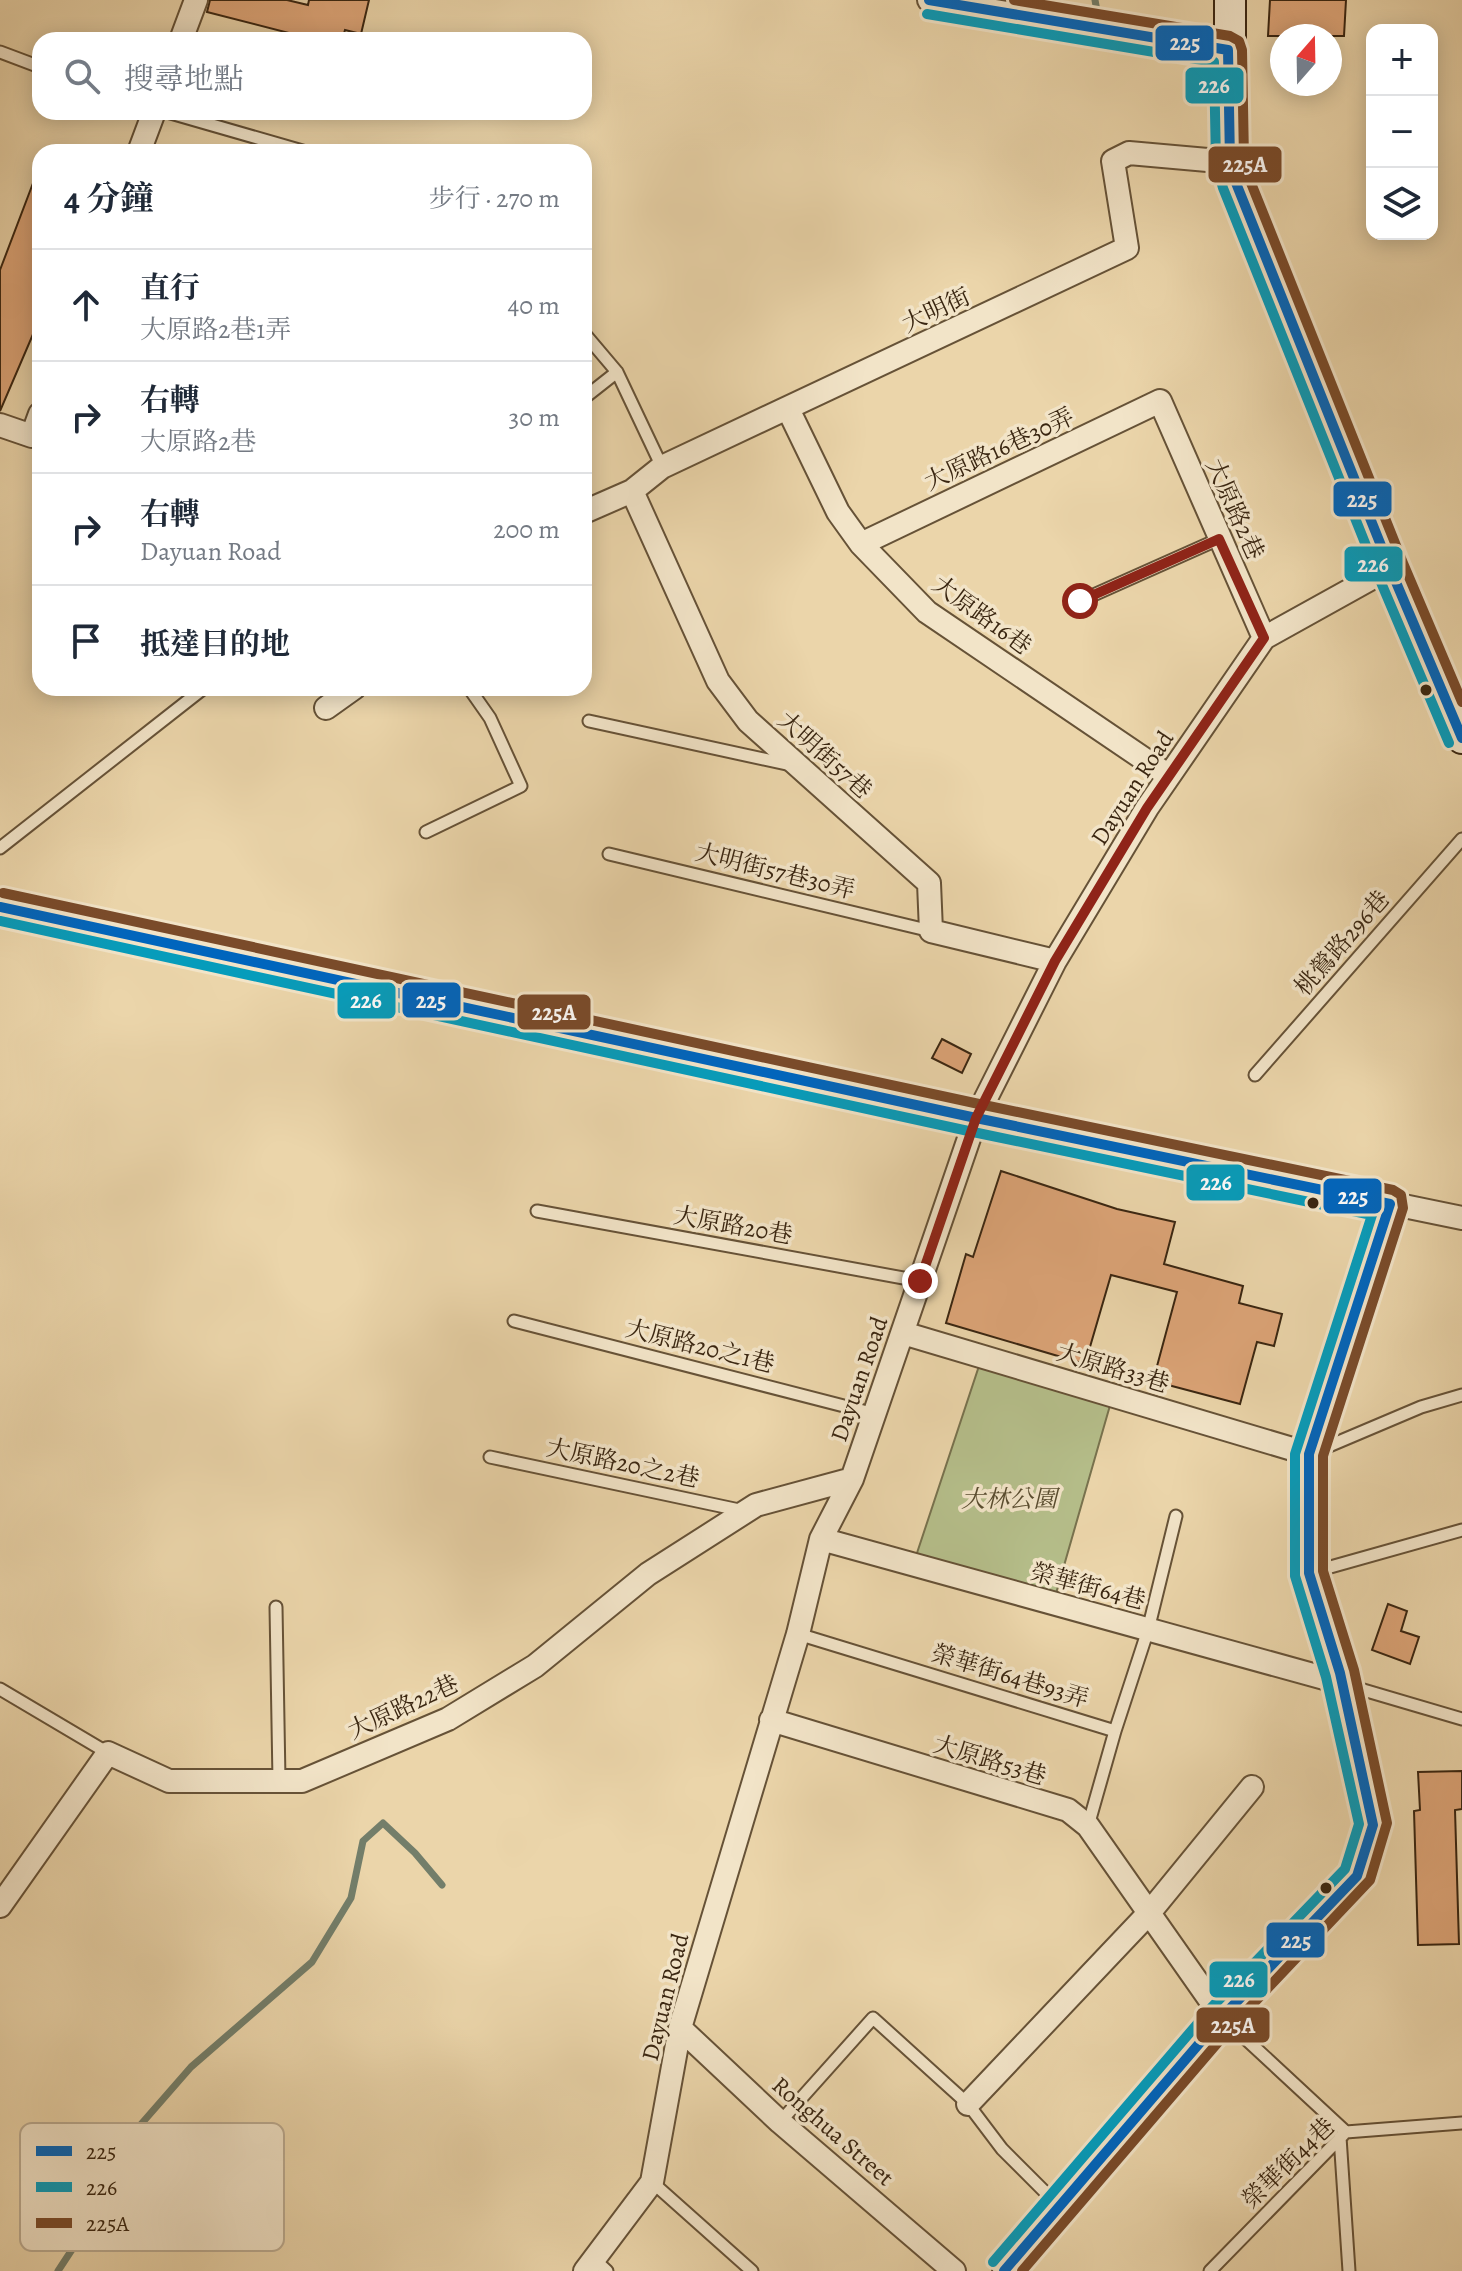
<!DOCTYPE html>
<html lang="zh-TW">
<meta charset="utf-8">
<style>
:root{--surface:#fff;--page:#f2f2f3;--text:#1f2937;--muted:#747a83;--line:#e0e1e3}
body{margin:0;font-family:Alegreya,"Noto Serif TC",serif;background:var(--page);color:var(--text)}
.controls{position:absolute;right:24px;top:24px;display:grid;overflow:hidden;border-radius:16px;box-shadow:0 4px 20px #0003}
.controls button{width:72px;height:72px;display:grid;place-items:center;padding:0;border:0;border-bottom:2px solid var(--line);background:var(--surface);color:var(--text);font:40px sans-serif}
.compass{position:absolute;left:1270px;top:24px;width:72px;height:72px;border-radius:50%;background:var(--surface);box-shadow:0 4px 20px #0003;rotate:20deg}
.stop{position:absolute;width:24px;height:24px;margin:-18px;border:6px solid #8f2418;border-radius:50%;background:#fff}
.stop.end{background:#8f2418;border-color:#fff;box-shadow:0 2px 8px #0008}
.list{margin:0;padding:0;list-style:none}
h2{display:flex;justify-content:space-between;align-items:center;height:104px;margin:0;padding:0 32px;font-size:34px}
h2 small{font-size:26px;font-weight:400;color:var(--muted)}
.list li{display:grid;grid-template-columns:52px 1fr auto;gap:24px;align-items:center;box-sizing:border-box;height:112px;padding:0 32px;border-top:2px solid var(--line)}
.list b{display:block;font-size:30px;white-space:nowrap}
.list p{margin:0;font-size:26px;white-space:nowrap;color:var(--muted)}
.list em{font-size:26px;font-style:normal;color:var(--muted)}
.icon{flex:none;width:44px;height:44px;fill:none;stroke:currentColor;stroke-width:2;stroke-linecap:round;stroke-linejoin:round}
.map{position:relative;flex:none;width:1462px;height:2271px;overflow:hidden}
.search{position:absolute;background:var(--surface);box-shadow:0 4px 20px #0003;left:32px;top:32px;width:560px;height:88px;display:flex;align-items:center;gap:20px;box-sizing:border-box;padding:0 28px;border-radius:24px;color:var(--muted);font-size:30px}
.panel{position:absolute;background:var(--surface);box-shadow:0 4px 20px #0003;left:32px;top:144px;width:560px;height:552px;border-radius:24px}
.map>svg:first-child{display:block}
.green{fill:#b5be8a;stroke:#78724e;stroke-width:2}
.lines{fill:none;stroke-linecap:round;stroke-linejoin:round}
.stream{stroke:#737e6a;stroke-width:7}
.building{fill:#dca477;stroke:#3a2611;stroke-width:2}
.service-casing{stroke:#665237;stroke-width:15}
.minor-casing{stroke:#665237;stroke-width:26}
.secondary-casing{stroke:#3a2611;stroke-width:34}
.service{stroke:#f2e4c8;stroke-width:11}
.minor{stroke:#f2e4c8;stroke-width:22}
.secondary{stroke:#f2e4c8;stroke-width:30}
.bus-1-casing{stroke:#f2e4c8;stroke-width:16}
.bus-2-casing{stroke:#f2e4c8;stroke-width:16}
.bus-3-casing{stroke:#f2e4c8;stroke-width:16}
.bus-1{stroke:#0065bd;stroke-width:10}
.bus-2{stroke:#069cbb;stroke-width:10}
.bus-3{stroke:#7a4b2a;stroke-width:10}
.route{stroke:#8f2418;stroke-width:10}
.bus-dot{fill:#3a2611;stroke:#f2e4c8;stroke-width:3}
.labels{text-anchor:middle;stroke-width:7;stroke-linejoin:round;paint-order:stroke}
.street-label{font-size:24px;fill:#3a2611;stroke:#f2e4c8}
.park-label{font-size:24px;font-style:italic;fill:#594c2f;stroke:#f2e4c8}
.key{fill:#f2e4c8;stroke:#bbab91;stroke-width:2}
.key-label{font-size:22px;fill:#3a2611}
.line-badge{stroke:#f2e4c8;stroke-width:3}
.badge-label{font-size:22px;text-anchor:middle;font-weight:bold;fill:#fff}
</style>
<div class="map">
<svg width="1462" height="2271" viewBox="0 0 1462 2271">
<rect width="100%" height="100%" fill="#ebd5aa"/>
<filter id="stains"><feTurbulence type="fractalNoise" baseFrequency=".0025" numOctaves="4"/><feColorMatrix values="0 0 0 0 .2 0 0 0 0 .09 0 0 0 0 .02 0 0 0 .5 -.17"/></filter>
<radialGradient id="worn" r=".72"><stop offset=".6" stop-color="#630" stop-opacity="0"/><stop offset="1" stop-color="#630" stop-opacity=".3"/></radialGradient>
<!-- green -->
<path class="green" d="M980,1363L1113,1395L1055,1597L915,1559Z"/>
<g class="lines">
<!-- stream -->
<path class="stream" d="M1095,0L1097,11
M58,2271L94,2216L122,2146L191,2067L312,1962L351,1898L363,1841L383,1823L415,1853L442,1885"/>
</g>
<!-- building -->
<path class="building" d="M210,0H287L308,5L309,0H369L361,34L345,30L343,37L333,34L331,40H316L207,12Z
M1270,0H1346L1344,36H1268Z
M38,170L40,318L0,411V270Z
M942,1039L971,1054L962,1073L932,1058Z
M1001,1171L1117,1209L1175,1222L1164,1264L1243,1286L1239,1303L1282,1314L1274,1346L1257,1342L1240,1404L1153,1381L1177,1292L1111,1275L1085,1364L946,1323L966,1254L973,1257Z
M1388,1604L1407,1611L1401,1631L1419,1637L1410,1664L1372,1650Z
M1462,1771V1809L1455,1810L1459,1944L1418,1945L1414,1811L1420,1810L1418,1772Z"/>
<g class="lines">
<!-- service casing -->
<g class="service-casing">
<path id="service" d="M0,52L40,67
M167,112L306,152
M584,333L617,372L662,467
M584,398L617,372
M1080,601L1219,539
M589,721L791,765
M426,832L521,786L490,718L469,688
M0,848L204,688
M609,854L931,931
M1255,1075L1462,839
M537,1211L920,1281
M514,1321L875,1414
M1310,1454L1421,1407L1462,1395
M490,1457L744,1511
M1309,1573L1462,1530
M276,1607L279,1780
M798,1634L1115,1731L1088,1826
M1343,1684L1462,1719
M0,1689L108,1753
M1115,1731L1148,1630L1176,1516
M1222,2017L1346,2132
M780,2122L873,2018L968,2104L1002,2149L1060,2207
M1340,2137L1349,2271
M652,2182L752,2271
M595,2260L607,2271
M1210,2271L1346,2132L1462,2123"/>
</g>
<!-- minor casing -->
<g class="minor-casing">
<path id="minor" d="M929,0L1228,50
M181,40L196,0
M139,152L154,112
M788,409L838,512L861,544L927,612L1169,776
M0,425L32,436L40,414
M632,491L718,681L748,721L929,883L931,931L1055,961
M584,512L632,491L662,467L1127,248L1113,161L1129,153L1230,162
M861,544L1160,401L1264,638
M326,708L354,688
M0,907L976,1118L1462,1218
M903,1333L1309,1454
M821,1539L1342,1683
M771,1720L1068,1810L1088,1826L1222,2017
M0,1906L108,1753L169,1781H302L448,1719L535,1666L648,1574L756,1505L852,1479
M680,2028L780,2122L954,2271
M968,2104L1149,1913L1252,1787
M585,2271L652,2182L680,2028L798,1634L821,1539L852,1479L976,1118L1055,961L1147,808L1264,638L1390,568
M1004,2271L1222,2017L1357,1876L1373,1825L1340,1673L1309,1573V1454L1390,1204"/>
</g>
<!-- secondary casing -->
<g class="secondary-casing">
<path id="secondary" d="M1230,0V162L1236,183L1390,568L1462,738"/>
</g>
<!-- service -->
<use href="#service" class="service"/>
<!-- minor -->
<use href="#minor" class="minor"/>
<!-- secondary -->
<use href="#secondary" class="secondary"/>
<!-- bus-1 casing -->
<g class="bus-1-casing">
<path id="bus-1" d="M929,0L1228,50L1230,162L1236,183L1390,568L1462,738
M0,907L976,1118L1390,1204L1309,1454V1573L1340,1673L1373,1825L1357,1876L1222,2017L1004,2271"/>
</g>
<!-- bus-2 casing -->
<g class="bus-2-casing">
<path id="bus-2" d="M927,14L1214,62L1216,163L1223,188L1377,573L1449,743
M0,921L973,1132L1372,1215L1295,1454V1576L1326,1677L1359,1824L1345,1869L1211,2008L993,2262"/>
</g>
<!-- bus-3 casing -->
<g class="bus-3-casing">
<path id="bus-3" d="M1014,0L1230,36L1239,41L1242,50L1244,160L1249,178L1403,563L1462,702
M3,893L979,1104L1393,1190L1401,1195L1403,1208L1323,1456V1571L1354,1670L1387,1823L1370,1880L1232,2026L1022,2271"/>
</g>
<!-- bus-1 -->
<use href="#bus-1" class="bus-1"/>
<!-- bus-2 -->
<use href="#bus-2" class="bus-2"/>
<!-- bus-3 -->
<use href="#bus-3" class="bus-3"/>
</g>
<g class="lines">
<!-- route -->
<path class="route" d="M920,1281L976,1118L1055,961L1147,808L1264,638L1219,539L1080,601"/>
</g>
<!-- markers -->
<g class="bus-dot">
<circle cx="1426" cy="690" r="7"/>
<circle cx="1313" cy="1203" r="7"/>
<circle cx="1326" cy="1888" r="7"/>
</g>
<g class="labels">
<!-- street labels -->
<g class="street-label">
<text transform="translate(936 310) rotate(-25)" y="8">大明街</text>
<text transform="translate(999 449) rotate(-25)" y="8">大原路16巷30弄</text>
<text transform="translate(1235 509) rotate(66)" y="8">大原路2巷</text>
<text transform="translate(982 615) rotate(36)" y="8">大原路16巷</text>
<text transform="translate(825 755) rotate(42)" y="8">大明街57巷</text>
<text transform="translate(1132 788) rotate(-57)" y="8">Dayuan Road</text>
<text transform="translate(775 871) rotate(14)" y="8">大明街57巷30弄</text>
<text transform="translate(1342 943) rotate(-49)" y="8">桃鶯路296巷</text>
<text transform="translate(733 1225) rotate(10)" y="8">大原路20巷</text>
<text transform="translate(700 1346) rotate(14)" y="8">大原路20之1巷</text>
<text transform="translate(1113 1368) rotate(17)" y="8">大原路33巷</text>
<text transform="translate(859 1379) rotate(-71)" y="8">Dayuan Road</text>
<text transform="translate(623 1463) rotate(12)" y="8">大原路20之2巷</text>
<text transform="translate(1088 1586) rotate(15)" y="8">榮華街64巷</text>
<text transform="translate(1010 1676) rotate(17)" y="8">榮華街64巷93弄</text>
<text transform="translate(403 1707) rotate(-25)" y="8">大原路22巷</text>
<text transform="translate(990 1760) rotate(17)" y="8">大原路53巷</text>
<text transform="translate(665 1997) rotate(-76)" y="8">Dayuan Road</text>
<text transform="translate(833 2131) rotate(41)" y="8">Ronghua Street</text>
<text transform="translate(1288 2163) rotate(-44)" y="8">榮華街44巷</text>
</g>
<!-- park labels -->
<g class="park-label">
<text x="1009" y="1507">大林公園</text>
</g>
</g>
<!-- legend -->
<rect x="20" y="2123" width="264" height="128" rx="12" class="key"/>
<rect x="36" y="2146" width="36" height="10" fill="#0065bd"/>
<rect x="36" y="2182" width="36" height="10" fill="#069cbb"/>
<rect x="36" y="2218" width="36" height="10" fill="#7a4b2a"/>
<g class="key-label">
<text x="86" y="2159">225</text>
<text x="86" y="2195">226</text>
<text x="86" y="2231">225A</text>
</g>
<g class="line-badge">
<rect x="1154" y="24" width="61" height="38" rx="8" fill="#0065bd"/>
<rect x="1184" y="66" width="61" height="39" rx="8" fill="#069cbb"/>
<rect x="1207" y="145" width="76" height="39" rx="8" fill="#7a4b2a"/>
<rect x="1332" y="480" width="61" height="38" rx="8" fill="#0065bd"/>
<rect x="1343" y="545" width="61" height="38" rx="8" fill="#069cbb"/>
<rect x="401" y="981" width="61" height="38" rx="8" fill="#0065bd"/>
<rect x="336" y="981" width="61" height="39" rx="8" fill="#069cbb"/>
<rect x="516" y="993" width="76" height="38" rx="8" fill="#7a4b2a"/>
<rect x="1185" y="1163" width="61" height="39" rx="8" fill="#069cbb"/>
<rect x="1322" y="1177" width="61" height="38" rx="8" fill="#0065bd"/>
<rect x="1265" y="1921" width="61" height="38" rx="8" fill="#0065bd"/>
<rect x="1208" y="1960" width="61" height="39" rx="8" fill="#069cbb"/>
<rect x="1195" y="2006" width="76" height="38" rx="8" fill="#7a4b2a"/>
</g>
<g class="badge-label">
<text x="1185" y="50">225</text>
<text x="1214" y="93">226</text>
<text x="1245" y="172">225A</text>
<text x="1362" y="507">225</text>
<text x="1373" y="572">226</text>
<text x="431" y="1008">225</text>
<text x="366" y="1008">226</text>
<text x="554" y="1020">225A</text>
<text x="1216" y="1190">226</text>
<text x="1353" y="1204">225</text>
<text x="1296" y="1948">225</text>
<text x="1239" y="1987">226</text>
<text x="1233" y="2033">225A</text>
</g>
<rect width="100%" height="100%" filter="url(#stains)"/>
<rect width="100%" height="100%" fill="url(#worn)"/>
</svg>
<div class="controls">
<button>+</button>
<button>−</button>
<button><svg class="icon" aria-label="layers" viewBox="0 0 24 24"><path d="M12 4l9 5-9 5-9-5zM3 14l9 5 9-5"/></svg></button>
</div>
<svg class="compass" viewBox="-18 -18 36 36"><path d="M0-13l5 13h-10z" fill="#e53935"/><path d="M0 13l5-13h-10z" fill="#747a83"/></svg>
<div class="stop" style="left:1080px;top:601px"></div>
<div class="stop end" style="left:920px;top:1281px"></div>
<div class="search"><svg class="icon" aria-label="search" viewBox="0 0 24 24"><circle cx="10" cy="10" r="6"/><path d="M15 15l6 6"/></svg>搜尋地點</div>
<section class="panel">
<h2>4 分鐘<small>步行 · 270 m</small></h2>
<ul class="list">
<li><svg class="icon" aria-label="ahead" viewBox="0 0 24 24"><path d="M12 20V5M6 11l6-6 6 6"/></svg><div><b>直行</b><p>大原路2巷1弄</p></div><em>40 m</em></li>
<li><svg class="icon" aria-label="right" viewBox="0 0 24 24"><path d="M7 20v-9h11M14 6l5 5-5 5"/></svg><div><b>右轉</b><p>大原路2巷</p></div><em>30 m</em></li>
<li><svg class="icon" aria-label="right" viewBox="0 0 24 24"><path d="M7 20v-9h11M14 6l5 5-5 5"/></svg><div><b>右轉</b><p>Dayuan Road</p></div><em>200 m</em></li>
<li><svg class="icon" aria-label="arrive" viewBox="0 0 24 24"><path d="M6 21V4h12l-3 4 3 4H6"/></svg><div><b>抵達目的地</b></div></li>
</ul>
</section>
</div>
